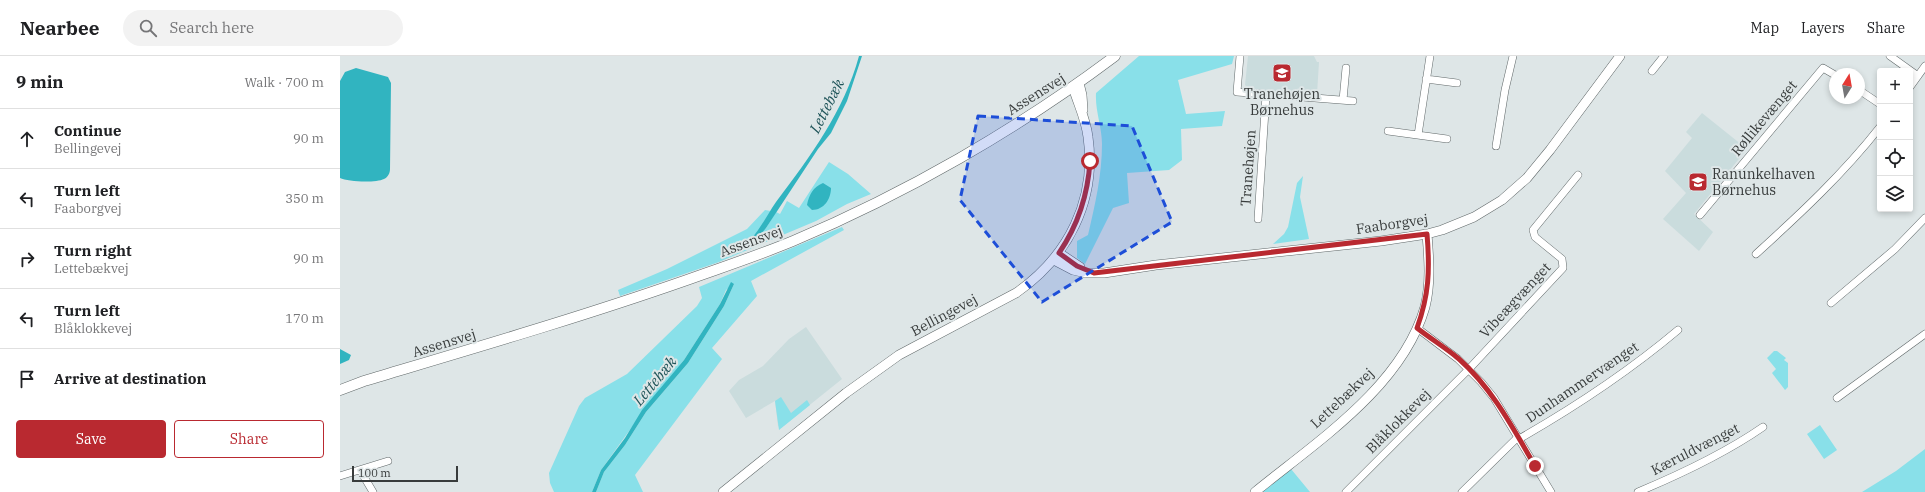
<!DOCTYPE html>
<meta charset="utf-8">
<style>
:root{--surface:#fff;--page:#f2f2f2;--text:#202124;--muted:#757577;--line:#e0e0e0;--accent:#b92930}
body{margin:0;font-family:"IBM Plex Serif",serif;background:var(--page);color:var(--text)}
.controls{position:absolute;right:12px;top:12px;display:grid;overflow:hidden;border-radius:4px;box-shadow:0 2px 6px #0003}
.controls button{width:36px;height:36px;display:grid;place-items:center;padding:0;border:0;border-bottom:1px solid var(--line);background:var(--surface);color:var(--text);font:20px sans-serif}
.compass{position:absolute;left:1489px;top:12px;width:36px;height:36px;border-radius:50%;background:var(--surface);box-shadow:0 2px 6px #0003;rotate:11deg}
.scale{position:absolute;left:12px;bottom:10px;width:106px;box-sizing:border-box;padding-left:4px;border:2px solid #383c3c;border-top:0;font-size:11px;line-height:14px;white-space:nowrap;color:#383c3c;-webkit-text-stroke:3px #dee6e7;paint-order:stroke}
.stop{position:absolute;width:12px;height:12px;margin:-9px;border:3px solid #b92930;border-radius:50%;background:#fff}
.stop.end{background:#b92930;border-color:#fff;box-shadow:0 1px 4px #0008}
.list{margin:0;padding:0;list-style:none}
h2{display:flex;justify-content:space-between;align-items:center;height:52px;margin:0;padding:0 16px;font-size:17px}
h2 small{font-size:13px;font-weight:400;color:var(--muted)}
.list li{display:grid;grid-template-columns:26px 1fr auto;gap:12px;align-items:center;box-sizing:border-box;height:60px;padding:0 16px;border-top:1px solid var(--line)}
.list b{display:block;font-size:15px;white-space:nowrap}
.list p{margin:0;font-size:13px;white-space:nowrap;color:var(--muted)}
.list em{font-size:13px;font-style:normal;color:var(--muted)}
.actions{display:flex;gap:8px;padding:12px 16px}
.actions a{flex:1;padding:9px 0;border:1px solid var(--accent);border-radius:4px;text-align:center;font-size:14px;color:var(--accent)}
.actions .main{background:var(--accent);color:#fff}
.icon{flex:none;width:22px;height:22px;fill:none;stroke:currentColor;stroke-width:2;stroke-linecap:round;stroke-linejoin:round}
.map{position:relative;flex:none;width:1585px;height:436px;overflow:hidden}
header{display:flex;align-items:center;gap:24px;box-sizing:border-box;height:56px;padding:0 20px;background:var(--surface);border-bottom:1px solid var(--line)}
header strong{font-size:19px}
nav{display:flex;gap:22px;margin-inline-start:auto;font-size:14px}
.search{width:280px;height:36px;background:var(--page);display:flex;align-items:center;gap:10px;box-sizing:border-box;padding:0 14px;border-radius:22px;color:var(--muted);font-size:15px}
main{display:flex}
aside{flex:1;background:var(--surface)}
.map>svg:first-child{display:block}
.built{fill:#cadcdd}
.green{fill:#89e0e9}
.water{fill:#31b4c0}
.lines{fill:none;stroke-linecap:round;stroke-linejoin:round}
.minor-casing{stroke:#606869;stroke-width:8}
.tertiary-casing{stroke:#606869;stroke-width:10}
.secondary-casing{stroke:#606869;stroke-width:11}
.minor{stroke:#fff;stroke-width:7}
.tertiary{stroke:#fff;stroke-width:9}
.secondary{stroke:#fff;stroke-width:10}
.route{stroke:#b92930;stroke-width:5}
.marked{fill:#1d4ed8;fill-opacity:0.2;stroke:#1d4ed8;stroke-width:3;stroke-dasharray:8 5;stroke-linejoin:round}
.labels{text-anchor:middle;stroke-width:4;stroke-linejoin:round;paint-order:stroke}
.street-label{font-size:14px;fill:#383c3c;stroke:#dee6e7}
.poi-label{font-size:14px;fill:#383c3c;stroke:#dee6e7}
.water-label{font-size:15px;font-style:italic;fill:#1f5459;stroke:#dee6e7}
</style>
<header>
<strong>Nearbee</strong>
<div class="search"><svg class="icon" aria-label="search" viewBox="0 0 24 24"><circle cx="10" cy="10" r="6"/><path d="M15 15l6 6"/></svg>Search here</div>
<nav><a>Map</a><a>Layers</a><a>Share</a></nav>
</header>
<main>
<aside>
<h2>9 min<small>Walk · 700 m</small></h2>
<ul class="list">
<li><svg class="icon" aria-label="ahead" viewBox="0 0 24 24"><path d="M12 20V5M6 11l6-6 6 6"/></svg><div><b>Continue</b><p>Bellingevej</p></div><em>90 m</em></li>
<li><svg class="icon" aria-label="left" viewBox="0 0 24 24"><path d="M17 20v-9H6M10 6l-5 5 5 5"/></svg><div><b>Turn left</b><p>Faaborgvej</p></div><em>350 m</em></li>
<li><svg class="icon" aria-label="right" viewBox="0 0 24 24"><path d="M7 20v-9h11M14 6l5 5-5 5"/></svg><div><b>Turn right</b><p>Lettebækvej</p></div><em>90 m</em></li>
<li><svg class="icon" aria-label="left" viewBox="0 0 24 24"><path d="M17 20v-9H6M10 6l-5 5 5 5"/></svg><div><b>Turn left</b><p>Blåklokkevej</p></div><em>170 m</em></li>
<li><svg class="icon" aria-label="arrive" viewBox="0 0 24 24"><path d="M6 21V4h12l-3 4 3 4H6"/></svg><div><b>Arrive at destination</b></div></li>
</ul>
<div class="actions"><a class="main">Save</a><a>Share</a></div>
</aside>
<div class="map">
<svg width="1585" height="436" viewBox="0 0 1585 436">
<rect width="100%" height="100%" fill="#dee6e7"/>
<!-- built -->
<path class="built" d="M908,0H974L977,6H979L977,38L909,33L905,29Z
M1362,57L1407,93L1354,158L1373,176L1359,195L1323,163L1346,137L1325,115L1352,82L1346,76Z
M466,271L502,323L441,372L438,370L435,345L406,362L389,335L399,324L423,310L449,283Z"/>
<!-- green -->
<path class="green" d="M799,0H894L892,8L838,24L846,58L885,55L882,70L841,73L842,104L829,114L787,117L789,147L773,152L745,208L737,202V185L748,179C755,149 762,119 762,88C762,71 755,55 756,37Z
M489,106L508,118L531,138L507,148L476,165L379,206L280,240L278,234L327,213L407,173L425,154L431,155L423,169L411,184L426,172L436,156L440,158L447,145L459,152Z
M963,120L960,141L969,183L933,188L944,178L948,171L957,127Z
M502,171L504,174L411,225L417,240L372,292L382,303L295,419L303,436H256L264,416L285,389L306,356L348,307L384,250L394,228L386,234L380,248L344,304L315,339L261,414L252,436H214L210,427L209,417L239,350L245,342L287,318L357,250L362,242L359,231Z
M1434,295H1437L1446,302L1444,304L1448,307V331L1445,334L1432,317L1436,313L1427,302Z
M441,341L451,357L467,344L470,349L439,374L435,345Z
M1480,369L1497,394L1484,403L1467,378Z
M1585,393V436H1522L1556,415Z
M951,413L970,436H922Z"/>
<!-- water -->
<path class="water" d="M519,0H522L507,45L491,77L478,93L426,172L414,186L410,184C421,172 427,159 436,146C470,101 504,55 519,0Z
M16,12L48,21L51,27L50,113C50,117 48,121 44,123C36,127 8,126 0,122V25L5,16Z
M483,127L491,132C491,143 484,154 472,154L467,149C469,139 473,131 483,127Z
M391,226L394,228L384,250L348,307L306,356L285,389L264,416L256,436H252L261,414L285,382L302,354L344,304L380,248Z
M0,293L11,299L9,304L0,308Z"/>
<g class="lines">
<!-- minor casing -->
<g class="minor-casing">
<path id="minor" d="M900,0L897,36L1013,45
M1550,0L1578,20
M1312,15L1324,0
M1086,23L1117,27
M1570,31L1585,10
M1519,34L1540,48
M1003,44L1006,12
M1048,75L1107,83
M1078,79L1090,0
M1156,90L1165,34L1173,0
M1360,159L1483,12L1495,19
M918,163L926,39
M1416,198C1460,158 1503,118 1540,71
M1491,247L1555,193L1585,162
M1077,272L1118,303L1141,326L1154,342L1211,436
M1497,342L1585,278
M1179,383C1235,351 1288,316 1338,274
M20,414L33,436
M0,420L48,405
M1006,436L1129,313L1223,212L1222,203L1195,181L1193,174L1238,119
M1122,436L1178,381
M1298,436C1341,418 1384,398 1423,371"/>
</g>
<!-- tertiary casing -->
<g class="tertiary-casing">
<path id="tertiary" d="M739,27L742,39L743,54
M719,197L740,211
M714,204L733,214L746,217H764L816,209L1041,185L1087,178L1102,174L1134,161L1162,144L1187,122L1210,94L1280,0
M383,436L506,337L559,299L676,237C728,201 757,144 748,81C746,63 738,48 733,31
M915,436C976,386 1062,331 1085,251C1091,227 1089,203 1087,178"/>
</g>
<!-- secondary casing -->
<g class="secondary-casing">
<path id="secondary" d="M0,334L24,325C131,293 238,262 344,225C380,212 417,200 453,185C565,138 678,73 775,0"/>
</g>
<!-- minor -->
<use href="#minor" class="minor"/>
<!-- tertiary -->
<use href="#tertiary" class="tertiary"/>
<!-- secondary -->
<use href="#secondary" class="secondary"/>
</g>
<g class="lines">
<!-- route -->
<path class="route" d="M750,105C748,139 738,169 719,197L737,210L754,217L1087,178C1090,214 1089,239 1077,272C1091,283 1106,292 1119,303C1152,332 1173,372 1195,410"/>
</g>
<!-- marked area -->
<path class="marked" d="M638,60L792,70L832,166L702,246L620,144Z"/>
<!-- icons -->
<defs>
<g id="school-square" transform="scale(1)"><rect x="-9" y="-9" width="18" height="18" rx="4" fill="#b92930" stroke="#dee6e7"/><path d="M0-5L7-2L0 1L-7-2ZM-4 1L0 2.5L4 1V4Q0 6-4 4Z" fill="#fff"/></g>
</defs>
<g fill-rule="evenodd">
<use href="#school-square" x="942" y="17"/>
<use href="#school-square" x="1358" y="126"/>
</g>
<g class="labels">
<!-- street labels -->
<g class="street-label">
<text transform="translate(696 38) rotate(-32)" y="5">Assensvej</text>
<text transform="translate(1424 62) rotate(-50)" y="5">Røllikevænget</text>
<text transform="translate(908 112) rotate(-86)" y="5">Tranehøjen</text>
<text transform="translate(1052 168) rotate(-8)" y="5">Faaborgvej</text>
<text transform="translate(411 185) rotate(-20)" y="5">Assensvej</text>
<text transform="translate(1175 244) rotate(-47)" y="5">Vibeægvænget</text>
<text transform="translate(604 259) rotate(-28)" y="5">Bellingevej</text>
<text transform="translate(104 287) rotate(-17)" y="5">Assensvej</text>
<text transform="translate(1242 326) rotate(-34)" y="5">Dunhammervænget</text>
<text transform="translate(1002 342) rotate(-43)" y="5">Lettebækvej</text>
<text transform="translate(1058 365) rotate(-45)" y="5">Blåklokkevej</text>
<text transform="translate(1355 393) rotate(-27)" y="5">Kæruldvænget</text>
</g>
<!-- poi labels -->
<g class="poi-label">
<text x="942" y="43">Tranehøjen<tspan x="942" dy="16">Børnehus</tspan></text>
<text x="1372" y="123" text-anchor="start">Ranunkelhaven<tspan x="1372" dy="16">Børnehus</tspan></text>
</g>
<!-- water labels -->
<g class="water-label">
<text transform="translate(487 50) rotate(-63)" y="5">Lettebæk</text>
<text transform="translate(315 325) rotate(-50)" y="5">Lettebæk</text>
</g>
</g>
</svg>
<div class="controls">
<button>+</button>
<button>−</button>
<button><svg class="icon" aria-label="locate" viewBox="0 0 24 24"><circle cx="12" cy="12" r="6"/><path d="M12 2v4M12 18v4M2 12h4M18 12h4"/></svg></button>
<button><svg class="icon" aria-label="layers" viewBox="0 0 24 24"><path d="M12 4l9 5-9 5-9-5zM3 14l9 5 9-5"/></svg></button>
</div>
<svg class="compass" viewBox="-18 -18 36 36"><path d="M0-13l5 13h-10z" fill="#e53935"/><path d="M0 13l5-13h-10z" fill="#757577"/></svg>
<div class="scale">100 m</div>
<div class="stop" style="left:750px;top:105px"></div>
<div class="stop end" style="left:1195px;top:410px"></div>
</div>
</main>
